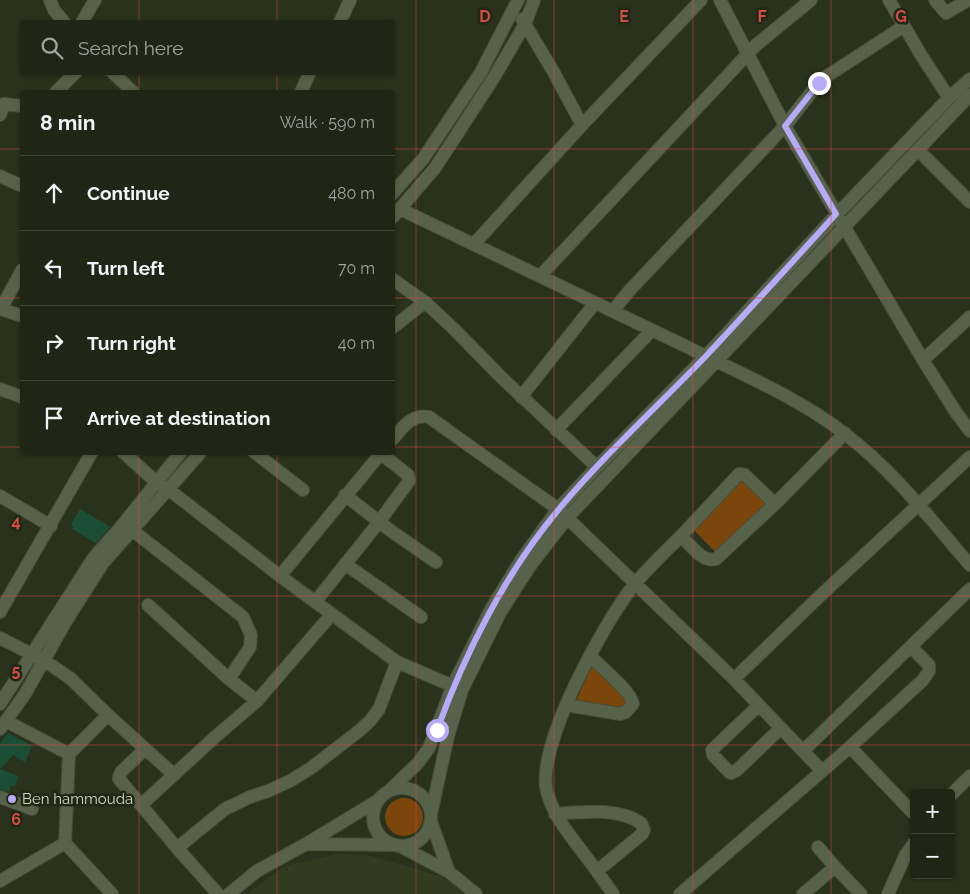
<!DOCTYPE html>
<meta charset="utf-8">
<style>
:root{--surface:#1f2615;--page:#272e1e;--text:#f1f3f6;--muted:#a1a5a0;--line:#3c4334}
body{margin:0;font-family:Raleway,sans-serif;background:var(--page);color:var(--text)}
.controls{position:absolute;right:15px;bottom:15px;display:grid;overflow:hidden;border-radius:5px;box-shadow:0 1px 4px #0004}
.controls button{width:45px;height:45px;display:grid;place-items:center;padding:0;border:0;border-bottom:1px solid var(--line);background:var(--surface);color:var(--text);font:25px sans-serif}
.stop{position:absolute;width:15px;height:15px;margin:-11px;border:4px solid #b7abf7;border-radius:50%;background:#fff}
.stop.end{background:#b7abf7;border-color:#fff;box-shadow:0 1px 5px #0008}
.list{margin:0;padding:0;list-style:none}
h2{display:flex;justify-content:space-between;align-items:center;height:65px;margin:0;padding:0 20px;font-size:21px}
h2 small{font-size:16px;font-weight:400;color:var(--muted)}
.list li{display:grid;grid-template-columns:32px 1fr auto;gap:15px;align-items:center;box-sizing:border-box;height:75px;padding:0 20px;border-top:1px solid var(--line)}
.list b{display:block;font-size:19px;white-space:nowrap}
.list em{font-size:16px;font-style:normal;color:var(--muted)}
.icon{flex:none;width:28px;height:28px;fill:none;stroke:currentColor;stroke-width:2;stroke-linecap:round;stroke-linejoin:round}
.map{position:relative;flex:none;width:970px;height:894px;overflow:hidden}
.search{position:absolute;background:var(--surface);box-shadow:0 1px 4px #0004;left:20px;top:20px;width:375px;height:55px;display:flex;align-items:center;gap:12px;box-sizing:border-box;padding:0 18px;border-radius:5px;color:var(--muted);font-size:19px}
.panel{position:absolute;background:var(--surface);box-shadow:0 1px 4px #0004;left:20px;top:90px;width:375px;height:365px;border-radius:5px}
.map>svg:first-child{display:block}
.built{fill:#303c1f}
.green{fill:#7b460c}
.building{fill:#1c4e36}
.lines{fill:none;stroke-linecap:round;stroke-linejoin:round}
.minor-casing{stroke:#474e3b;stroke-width:14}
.minor{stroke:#57624a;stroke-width:12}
.route{stroke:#b7abf7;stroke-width:6}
.grid{fill:none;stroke:#d44b48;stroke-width:1;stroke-opacity:0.55}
.poi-dot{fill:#b7abf7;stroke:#202813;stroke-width:2}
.labels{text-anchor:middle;stroke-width:5;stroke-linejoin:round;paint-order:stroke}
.poi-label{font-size:15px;fill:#ced5c7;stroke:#202813;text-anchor:start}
.grid-label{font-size:16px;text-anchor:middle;font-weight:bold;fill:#d44b48;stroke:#202813;stroke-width:5;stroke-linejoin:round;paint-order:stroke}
</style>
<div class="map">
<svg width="970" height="894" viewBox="0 0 970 894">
<rect width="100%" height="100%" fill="#29321c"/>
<!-- built -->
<path class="built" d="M338,854L367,855L443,877L465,894H247L285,866Z"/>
<!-- green -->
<path class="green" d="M746,472L778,500L719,556L692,528Z
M593,663L634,700L624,712L575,703Z
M385 817a19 19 0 1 1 38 0a19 19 0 1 1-38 0Z"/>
<!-- building -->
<path class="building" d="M80,509L110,527L96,543L72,529L73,527L71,525Z
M8,733L32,746L25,762L13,755L0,769L18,776L14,787L11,785L9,792L0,789V744Z"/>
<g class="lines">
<!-- minor casing -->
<g class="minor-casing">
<path id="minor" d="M50,0L54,10L64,22
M720,0L785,126L923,360L955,411L970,431
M889,0L921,55L949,98
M935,0L946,13L968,0
M522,19L553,71L582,125
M82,22L95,0
M340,22L350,0
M112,72L133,92
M56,92L76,72
M301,92L310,72
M0,115L4,104L22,106
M918,150L970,202
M0,176L22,186
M392,194L423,159L481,72L518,0
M400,209C493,253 586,298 679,343C733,370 798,397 845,434C893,470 931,520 970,565
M392,218L435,168L493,79L525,24L534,0
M474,244L582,125L701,0
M540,276L756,45L811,0
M392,279L425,302L455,330L502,378L597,467
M0,309L22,316
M1,309L22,270
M613,311L629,291L785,126L821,80L904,26
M392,328L425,302
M923,360L970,317
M0,389L22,397
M521,397L595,303
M556,430L652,330
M392,440C403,427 411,414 429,417L558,509L734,679L822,771
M123,452L156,482L168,489L280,576L397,662L460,689
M254,452L303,490
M345,495L391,531L436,562
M0,496L51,526
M132,530L243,617L251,635L250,647L229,679
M681,536L739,474L745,475L775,504
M345,564L421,617
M280,576L382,452
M315,602L379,522L409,481L408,475L379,452
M148,605L229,679L257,701
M0,612L92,452
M0,638L45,661L70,678L108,715L173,774
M734,679L822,594L970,457
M0,704L94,557L120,528L181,452
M566,705L620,714L626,712L633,704C631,691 600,666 590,656
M759,705L712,750L713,755L729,772L731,773L736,771L781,728
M108,715L69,754L65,843L112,894
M6,721L69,754
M0,729L25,694L66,621L103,563L201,452
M850,747L914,814
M145,749L121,772L119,777V779L177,848L218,894
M803,751L970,589
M373 817a29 29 0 1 1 58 0a29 29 0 1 1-58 0Z
M389,791L418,763L429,748L453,685L491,609L521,560L558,509L597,467L706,356L837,214L949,98L970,79
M951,795L970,776
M0,797L32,809
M141,805L215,737L257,701L331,615
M431,814L448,736L462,690L500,613L530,566L567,518L970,95
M555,814C583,812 617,807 641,823L644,830L642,834L597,871
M431,821L449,872
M306,844L391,845
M400,846L449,872L476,894
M818,847L835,867
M177,848L225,809L250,797L268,791L290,781L311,768L359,731L370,721L379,709L397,662
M0,881L65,843
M229,894L257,871L306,844L377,801
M613,894C604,881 594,867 584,854C569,834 554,817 547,792C535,747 604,622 634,585C648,568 665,552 681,536C690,544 702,563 716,559L775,504L845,433
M680,894L850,747L923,680L929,671V665L911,647
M803,894L835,867L861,894
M888,894L905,856L914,843"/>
</g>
<!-- minor -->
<use href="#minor" class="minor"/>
</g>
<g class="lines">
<!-- route -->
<path class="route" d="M437,730C465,653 506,572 559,509C604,455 657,407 706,356C750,309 793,261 836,214L785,126L819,83"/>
</g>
<!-- grid -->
<path class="grid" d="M139,0V22M277,0V22M416,0V894M554,0V894M693,0V894M831,0V894M139,72V92M277,72V92M0,149H22M392,149H970M0,298H22M392,298H970M0,447H22M392,447H970M139,452V894M277,452V894M0,596H970M0,745H970"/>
<!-- markers -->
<circle class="poi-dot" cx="12" cy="799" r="5"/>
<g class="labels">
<!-- poi labels -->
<g class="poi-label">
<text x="22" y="804">Ben hammouda</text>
</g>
</g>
<g class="grid-label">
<text x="485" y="22">D</text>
<text x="624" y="22">E</text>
<text x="762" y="22">F</text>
<text x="901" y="22">G</text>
<text x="16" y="527">4</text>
<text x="16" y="676">5</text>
<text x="16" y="825">6</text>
</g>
</svg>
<div class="controls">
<button>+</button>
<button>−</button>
</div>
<div class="stop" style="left:437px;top:730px"></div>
<div class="stop end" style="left:819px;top:83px"></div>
<div class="search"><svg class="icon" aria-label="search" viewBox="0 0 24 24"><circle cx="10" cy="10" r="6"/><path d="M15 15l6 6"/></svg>Search here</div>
<section class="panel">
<h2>8 min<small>Walk · 590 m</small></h2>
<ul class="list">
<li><svg class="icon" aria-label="ahead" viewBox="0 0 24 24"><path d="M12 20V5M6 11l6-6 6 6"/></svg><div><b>Continue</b></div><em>480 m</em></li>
<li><svg class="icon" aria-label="left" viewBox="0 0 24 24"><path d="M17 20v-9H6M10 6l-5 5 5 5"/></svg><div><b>Turn left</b></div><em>70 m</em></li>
<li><svg class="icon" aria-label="right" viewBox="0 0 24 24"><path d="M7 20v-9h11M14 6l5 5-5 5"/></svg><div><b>Turn right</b></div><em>40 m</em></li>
<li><svg class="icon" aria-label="arrive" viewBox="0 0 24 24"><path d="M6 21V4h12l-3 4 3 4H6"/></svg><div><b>Arrive at destination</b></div></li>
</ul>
</section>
</div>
